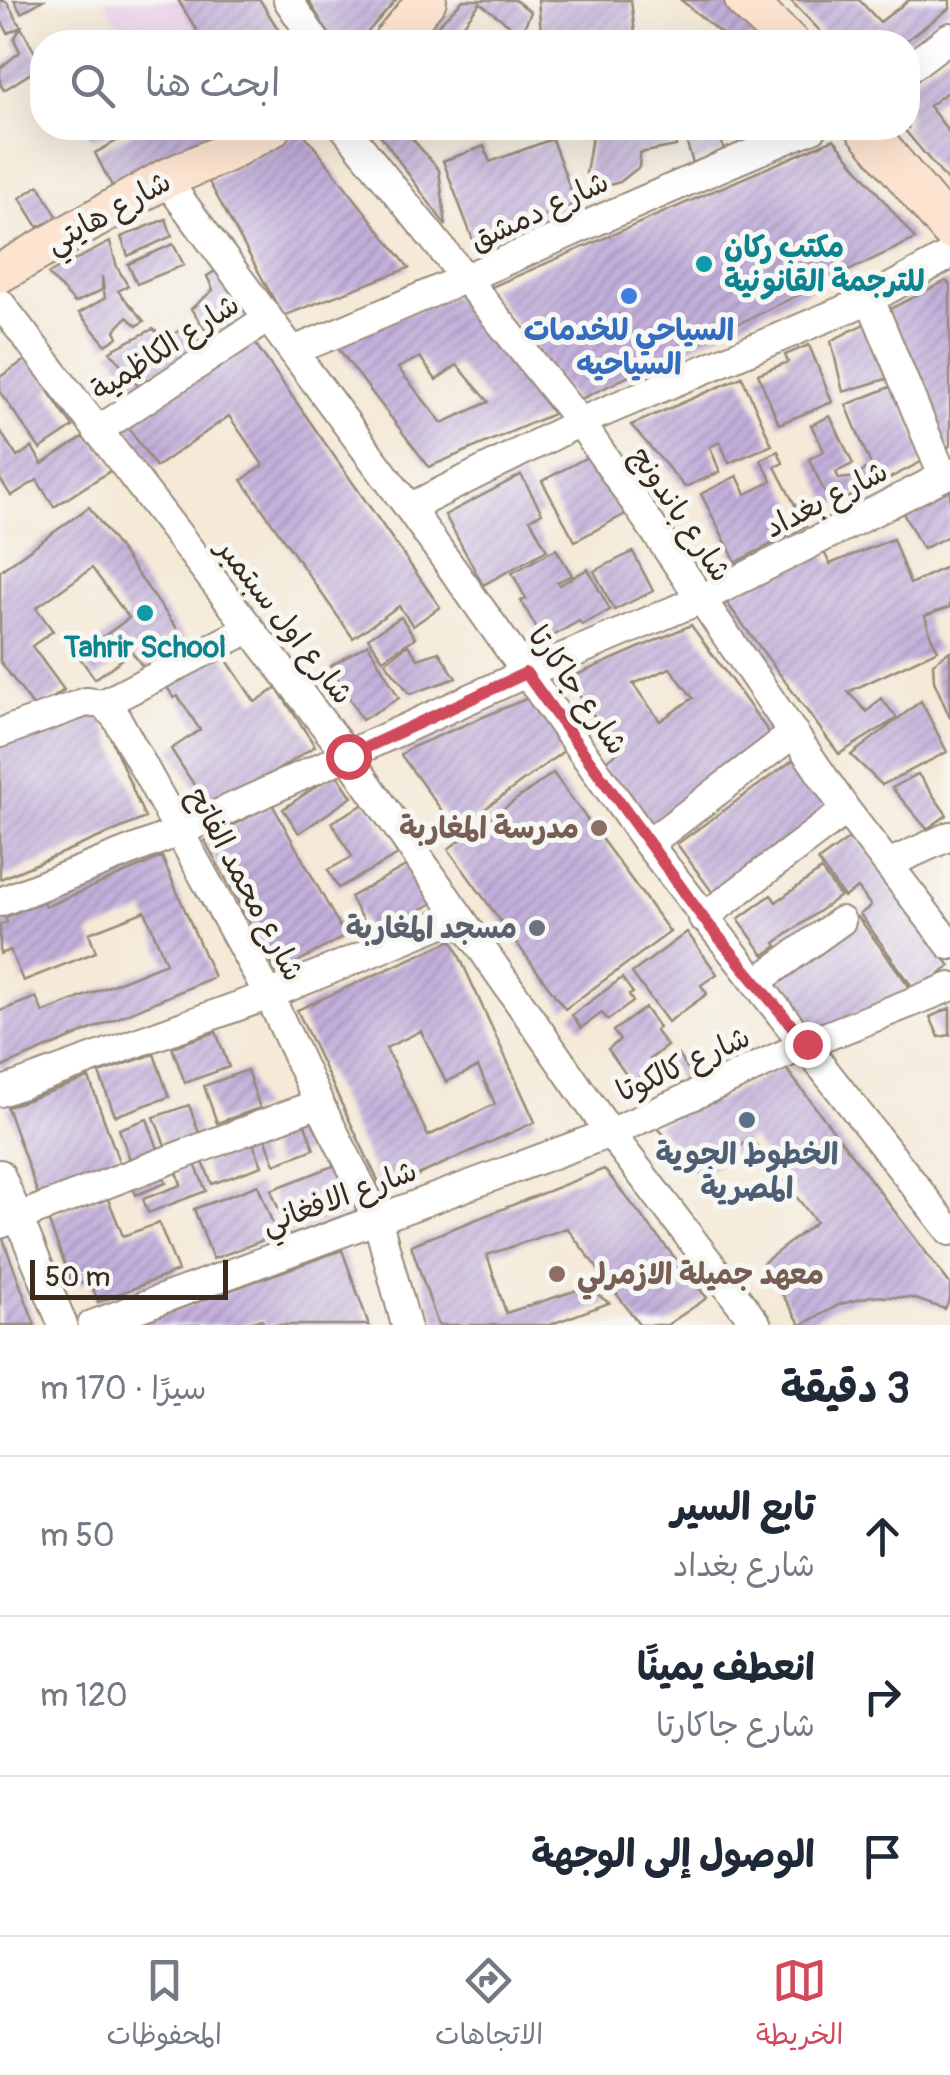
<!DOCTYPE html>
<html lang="ar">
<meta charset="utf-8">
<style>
:root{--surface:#fff;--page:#f2f2f3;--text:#1f2937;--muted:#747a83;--line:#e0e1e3;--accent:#d1495b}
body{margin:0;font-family:Pangolin,"Playpen Sans Arabic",sans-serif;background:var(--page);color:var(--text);direction:rtl}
.scale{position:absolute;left:30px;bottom:25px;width:198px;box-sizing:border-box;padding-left:10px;border:5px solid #3b2a1e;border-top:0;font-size:28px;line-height:35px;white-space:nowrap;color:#3b2a1e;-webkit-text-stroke:8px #f6f6f2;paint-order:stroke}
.stop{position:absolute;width:30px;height:30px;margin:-22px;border:8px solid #d1495b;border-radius:50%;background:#fff}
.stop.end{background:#d1495b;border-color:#fff;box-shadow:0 2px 10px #0008}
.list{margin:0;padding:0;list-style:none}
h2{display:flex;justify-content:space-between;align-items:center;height:130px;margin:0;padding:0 40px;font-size:42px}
h2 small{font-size:32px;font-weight:400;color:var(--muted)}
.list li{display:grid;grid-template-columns:65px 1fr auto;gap:30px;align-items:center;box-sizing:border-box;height:160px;padding:0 40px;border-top:2px solid var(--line)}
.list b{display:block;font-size:38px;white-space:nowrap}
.list p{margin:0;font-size:32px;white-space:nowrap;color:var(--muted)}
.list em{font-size:32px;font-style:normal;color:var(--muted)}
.icon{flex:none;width:55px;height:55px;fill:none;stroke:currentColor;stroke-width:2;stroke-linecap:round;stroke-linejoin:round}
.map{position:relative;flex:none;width:950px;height:1325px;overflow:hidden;direction:ltr}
.search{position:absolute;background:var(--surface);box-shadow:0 10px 40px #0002;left:30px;right:30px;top:30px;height:110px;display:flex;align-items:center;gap:25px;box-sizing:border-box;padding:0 35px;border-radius:40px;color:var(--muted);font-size:38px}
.sheet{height:610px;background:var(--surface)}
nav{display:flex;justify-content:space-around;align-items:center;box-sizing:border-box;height:140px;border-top:2px solid var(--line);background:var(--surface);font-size:28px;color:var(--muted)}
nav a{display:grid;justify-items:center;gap:5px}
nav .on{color:var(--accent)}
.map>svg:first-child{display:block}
.built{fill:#ebd1eb}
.building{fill:url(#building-hatch);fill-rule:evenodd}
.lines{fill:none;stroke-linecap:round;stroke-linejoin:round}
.street-casing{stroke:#988a7a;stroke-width:32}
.secondary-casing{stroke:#988a7a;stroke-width:42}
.street{stroke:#fff;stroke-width:28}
.secondary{stroke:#fde4d0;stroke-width:38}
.route{stroke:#d1495b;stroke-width:12}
.culture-dot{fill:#0f9aa8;stroke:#f6f6f2;stroke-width:4}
.shop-dot{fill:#3f7fe0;stroke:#f6f6f2;stroke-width:4}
.education-dot{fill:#8d6e63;stroke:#f6f6f2;stroke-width:4}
.worship-dot{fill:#6b7280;stroke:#f6f6f2;stroke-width:4}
.service-dot{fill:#5c6f8a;stroke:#f6f6f2;stroke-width:4}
.labels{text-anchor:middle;stroke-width:10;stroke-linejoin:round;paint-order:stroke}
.street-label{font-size:30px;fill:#3b2a1e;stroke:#f6f6f2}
.culture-label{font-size:30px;font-weight:bold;fill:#0d838f;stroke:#f6f6f2;text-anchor:start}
.shop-label{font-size:30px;font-weight:bold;fill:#366cbe;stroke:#f6f6f2}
.education-label{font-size:30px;font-weight:bold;fill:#785e54;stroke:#f6f6f2;text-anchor:end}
.worship-label{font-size:30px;font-weight:bold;fill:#5b616d;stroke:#f6f6f2;text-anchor:end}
.service-label{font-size:30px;font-weight:bold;fill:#4e5e75;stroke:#f6f6f2}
</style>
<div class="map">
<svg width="950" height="1325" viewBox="0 0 950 1325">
<defs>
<pattern id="building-hatch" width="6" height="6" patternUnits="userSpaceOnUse" patternTransform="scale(2.5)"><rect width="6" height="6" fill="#c3b0dc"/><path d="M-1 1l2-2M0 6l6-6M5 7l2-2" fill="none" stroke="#a08fb2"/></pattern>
</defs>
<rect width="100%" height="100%" fill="#f6f6f2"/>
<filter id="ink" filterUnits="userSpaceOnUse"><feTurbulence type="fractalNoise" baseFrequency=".01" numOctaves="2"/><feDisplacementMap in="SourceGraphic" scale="20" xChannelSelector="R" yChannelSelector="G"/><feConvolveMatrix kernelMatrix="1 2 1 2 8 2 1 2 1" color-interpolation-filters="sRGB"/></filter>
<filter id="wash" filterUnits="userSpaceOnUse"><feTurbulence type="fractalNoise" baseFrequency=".0048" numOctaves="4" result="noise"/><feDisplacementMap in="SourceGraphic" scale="40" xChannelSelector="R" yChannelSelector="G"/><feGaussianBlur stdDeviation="2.25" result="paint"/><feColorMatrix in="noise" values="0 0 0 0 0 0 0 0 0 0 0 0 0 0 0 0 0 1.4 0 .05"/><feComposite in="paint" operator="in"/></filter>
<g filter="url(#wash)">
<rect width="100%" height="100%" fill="#f5e9d7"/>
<!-- built -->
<path class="built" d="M104,0H262L290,42H128Z"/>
<g id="blocks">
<!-- building -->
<path class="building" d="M0,0L7,2L21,27L42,66L4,90L0,84V68L20,52L14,39L21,27L8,33L0,18Z
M14,0H43L21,13Z
M178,0H260L286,42H204Z
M308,0H396L359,42H334Z
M463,0H515L531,12L521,34L480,3L450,42H421Z
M538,0H631L636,42H542Z
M681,0H723L769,33L756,42H731Z
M790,0H859L880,22L909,0H950V8L904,42H831Z
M102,32L108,42H82Z
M950,53V90L929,106L950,133V184L903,128H908V82Z
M86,128H116L93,140Z
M140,128H236L115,192L95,153Z
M375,128H403L439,170L446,226Z
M534,128H673L676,146L640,153L639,167L620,182L599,188L586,173L592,136H549Z
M682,128H727L719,131L724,151L693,163Z
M738,128H766L742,137Z
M301,130L409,268L283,316L209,182Z
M552,139L576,204L474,243L443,161L484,146L490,162Z
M834,139L915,239L575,402L489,288Z
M39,185L58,218L38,227L20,198Z
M166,219L172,236L128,256L121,237Z
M110,242L117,267L128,286L118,291L144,321L137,326L127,317L115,330L118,337L106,345L79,313L105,298L102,276V290L75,303L48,274Z
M173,244L184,265L137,284L128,264Z
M222,267L257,317L215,344L191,309L213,290L207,276Z
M946,281L950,285V446L936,453L884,312Z
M466,292L553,414L429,467L331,339ZM420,357L436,380L457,365L489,402L442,423L398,368Z
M870,321L893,377L843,392L831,341Z
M190,324L203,349L139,387L110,351L153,329L166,339Z
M252,339L440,607L413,626L399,606L353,638L242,480L263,465L229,416L156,467L127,426Z
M809,345L832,402L779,424L758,374L788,362L785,355Z
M31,356L53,388L48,391L73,427L40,449L0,392V377Z
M742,377L772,445L729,463L720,442L710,447L720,472L685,487L631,425Z
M895,385L925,460L864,491L856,477L858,493L831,506L809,459L824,451L811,425L830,416L853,464L836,472L839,479L856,477L871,465L846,405Z
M0,431L17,457L32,447L42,464L90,433L113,469L54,507L37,480L11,496L0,479Z
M778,451L783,463L775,467L806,526L736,562L701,494L737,476L746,494L772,481L761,460Z
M597,452L629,512L575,541L542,481Z
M521,475L542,513L530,519L547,550L483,585L445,515Z
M950,490V535L923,549L902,511Z
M89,507L187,642L146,671L132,652L95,679L78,655L129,618L92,568L36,608L53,631L32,646L64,690L36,710L0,661V571Z
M893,539L910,584L950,565V607L925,616L931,637L938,650L848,692L867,712L881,698L897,718L839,754L721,595L824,552L830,564Z
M556,549L572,575L557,582L559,585L588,569L610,610L582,625L579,621L544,641L521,601L526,599L512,573Z
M633,552L653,591L614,610L594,571Z
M401,617L415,638L383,659L368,638Z
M691,625L776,742L651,833L600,765L620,751L567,679ZM670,668L693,698L660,721L633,684Z
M368,644L399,698L362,720L331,666Z
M408,645L418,659L439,652L456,678L410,694L385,662Z
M950,651V718L934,681L933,663Z
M222,653L255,702L277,688L315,746L212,813L171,749L200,730L178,696L174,698L163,681L180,669L186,677Z
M530,697L568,748L456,830L401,755L410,748Z
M921,701L947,752L882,785L851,755Z
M97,706L145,818L0,879V747Z
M796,758L837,814L718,900L677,844Z
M336,773L352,797L299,833L283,809Z
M553,773L670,932L565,1009L448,849Z
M918,774L947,815L927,829L892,788Z
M368,802L398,855L338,888L328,870L352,857L332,822Z
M272,804L345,936L277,973L205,841Z
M854,835L950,966L916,992L860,914L871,906L858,888L844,897L818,861Z
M162,857L214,977L0,1068V1011L36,997L43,1013L166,963L145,911L89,933L96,952L23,981L10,950L0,954V925L7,922L5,917L43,901L45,907Z
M411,863L433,903L371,936L350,897Z
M821,870L840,896L775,943L777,946L764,955L738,919L771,895L776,902Z
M858,917L912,990L809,1036L769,982Z
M687,932L717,974L701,985L707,994L668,1022L632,973Z
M452,940L535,1122L383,1191L297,1010ZM421,1031L446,1082L478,1067L495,1104L428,1136L386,1048Z
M622,978L633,993L629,995L633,1002L608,1020L602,1013L581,1028L572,1015Z
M645,1008L659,1027L655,1030L667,1046L650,1059L656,1066L632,1083L608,1049L620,1040L613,1031Z
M950,1008V1035L939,1037L930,1017Z
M216,1032L229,1067L185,1083L172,1047Z
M154,1054L169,1097L115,1116L99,1073Z
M678,1055L695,1079L684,1086L667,1062Z
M784,1066L950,1284V1299L945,1309L912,1298L871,1296L841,1304L801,1325L763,1263L816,1222L751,1138L702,1176L656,1126L707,1095L714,1103Z
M247,1070L260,1108L217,1123L204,1086Z
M89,1078L121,1167L39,1197L7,1107Z
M189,1105L200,1136L166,1148L154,1117Z
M147,1119L160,1154L132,1165L119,1129Z
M304,1122L314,1149L275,1164L265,1137Z
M252,1141L262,1166L212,1184L202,1160Z
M346,1161L364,1208L289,1236L271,1190Z
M195,1164L206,1191L148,1213L143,1199L181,1185L177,1172Z
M604,1169L707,1298L667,1325H640L567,1228L487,1255L506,1313L587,1287L609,1303L549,1325H438L411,1245Z
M161,1171L166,1183L136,1195L131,1182Z
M258,1185L277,1235L213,1259L194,1209Z
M106,1194L123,1236L159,1223L178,1271L98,1302L90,1280L73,1286L47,1217Z
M0,1231L35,1325H0Z
M342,1250L369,1325H265L261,1319L243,1325H134Z"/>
</g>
</g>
<g filter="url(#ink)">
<use href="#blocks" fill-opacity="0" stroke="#988a7a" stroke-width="2.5"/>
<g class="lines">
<!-- street casing -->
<g class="street-casing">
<path id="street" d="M288,0L316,42
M908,69L950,37
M345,128L580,422L846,810L950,945
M165,179L409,508L648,844L950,1231
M870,299L943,476
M0,303L348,756L610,1133L757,1325
M293,351C468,280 638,200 813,128
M97,431L268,318
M409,508L580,422L870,299L950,255
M103,704L116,717L269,995L319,1103L377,1218L406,1325
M103,704L249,629
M0,733L86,702L103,704
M648,844L794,733
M888,864L950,836
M0,902L181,831L526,673L699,600L950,473
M703,918L846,810
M756,982L841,921
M0,1092L269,995L459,916
M0,1174L63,1325
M0,1224L319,1103
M92,1325L610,1133L807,1044L950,987"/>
</g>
<!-- secondary casing -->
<g class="secondary-casing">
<path id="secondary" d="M744,0L789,42
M392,42L427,0
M865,128L950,230
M0,273L165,179L225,153L271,128"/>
</g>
<!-- street -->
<use href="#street" class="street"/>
<!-- secondary -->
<use href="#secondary" class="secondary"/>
</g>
</g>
<g class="lines" filter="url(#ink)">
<!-- route -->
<path class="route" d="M348,756L526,673L703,918L807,1044"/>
</g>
<!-- markers -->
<g class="culture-dot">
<circle cx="704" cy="264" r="10"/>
<circle cx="145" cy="613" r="10"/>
</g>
<circle class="shop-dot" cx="629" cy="296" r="10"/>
<g class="education-dot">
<circle cx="599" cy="828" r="10"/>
<circle cx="557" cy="1274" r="10"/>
</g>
<circle class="worship-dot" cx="537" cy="928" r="10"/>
<circle class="service-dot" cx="747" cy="1120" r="10"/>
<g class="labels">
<!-- street labels -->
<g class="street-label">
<text transform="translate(539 211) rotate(-25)" y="10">شارع دمشق</text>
<text transform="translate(108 212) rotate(-29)" y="10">شارع هايتي</text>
<text transform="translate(165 347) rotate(-33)" y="10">شارع الكاظمية</text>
<text transform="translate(826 499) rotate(-27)" y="10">شارع بغداد</text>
<text transform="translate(681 514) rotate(56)" y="10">شارع باندونج</text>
<text transform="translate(285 621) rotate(52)" y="10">شارع اول سبتمبر</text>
<text transform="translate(578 690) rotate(55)" y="10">شارع جاكارتا</text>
<text transform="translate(246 884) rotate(62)" y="10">شارع محمد الفاتح</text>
<text transform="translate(683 1064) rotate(-24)" y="10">شارع كالكوتا</text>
<text transform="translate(339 1197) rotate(-20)" y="10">شارع الافغاني</text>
</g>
<!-- culture labels -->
<g class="culture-label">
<text x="724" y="257">مكتب ركان<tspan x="724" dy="34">للترجمة القانونية</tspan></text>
<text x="145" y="657" text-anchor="middle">Tahrir School</text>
</g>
<!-- shop labels -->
<g class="shop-label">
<text x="629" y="340">السياحي للخدمات<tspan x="629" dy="34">السياحيه</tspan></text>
</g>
<!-- education labels -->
<g class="education-label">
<text x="579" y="838">مدرسة المغاربة</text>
<text x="577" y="1284" text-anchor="start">معهد جميلة الازمرلي</text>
</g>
<!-- worship labels -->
<g class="worship-label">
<text x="517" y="938">مسجد المغاربة</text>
</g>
<!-- service labels -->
<g class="service-label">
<text x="747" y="1164">الخطوط الجوية<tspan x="747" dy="34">المصرية</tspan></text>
</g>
</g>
</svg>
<div class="scale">50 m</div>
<div class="stop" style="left:348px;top:756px"></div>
<div class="stop end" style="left:807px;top:1044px"></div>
<div class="search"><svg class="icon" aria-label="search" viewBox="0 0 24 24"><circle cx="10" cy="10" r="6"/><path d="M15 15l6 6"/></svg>ابحث هنا</div>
</div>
<section class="sheet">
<h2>3 دقيقة<small>سيرًا · 170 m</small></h2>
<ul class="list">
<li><svg class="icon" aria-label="ahead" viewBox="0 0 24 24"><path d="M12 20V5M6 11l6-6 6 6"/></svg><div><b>تابع السير</b><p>شارع بغداد</p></div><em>50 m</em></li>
<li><svg class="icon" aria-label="right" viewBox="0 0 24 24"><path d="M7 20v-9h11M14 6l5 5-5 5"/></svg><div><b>انعطف يمينًا</b><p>شارع جاكارتا</p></div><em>120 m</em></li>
<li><svg class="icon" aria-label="arrive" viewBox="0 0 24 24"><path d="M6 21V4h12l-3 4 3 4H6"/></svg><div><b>الوصول إلى الوجهة</b></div></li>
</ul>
</section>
<nav>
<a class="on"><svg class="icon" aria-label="map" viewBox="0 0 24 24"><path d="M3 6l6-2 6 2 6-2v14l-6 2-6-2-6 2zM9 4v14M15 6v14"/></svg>الخريطة</a>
<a><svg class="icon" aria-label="directions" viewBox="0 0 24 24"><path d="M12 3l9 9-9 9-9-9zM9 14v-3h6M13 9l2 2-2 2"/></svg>الاتجاهات</a>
<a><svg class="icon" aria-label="saved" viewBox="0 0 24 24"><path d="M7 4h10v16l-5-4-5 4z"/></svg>المحفوظات</a>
</nav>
